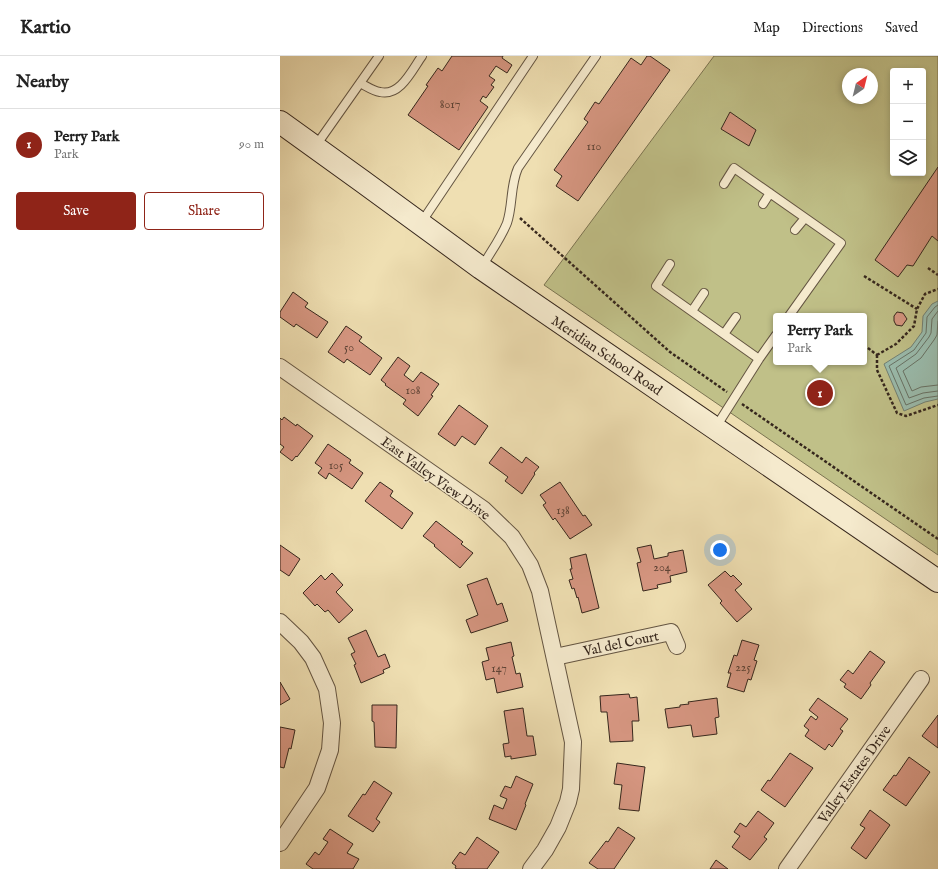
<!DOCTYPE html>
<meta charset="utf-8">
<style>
:root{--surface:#fff;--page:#f2f2f2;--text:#222;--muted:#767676;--line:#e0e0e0;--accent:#8f2418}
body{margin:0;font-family:"IM FELL English",serif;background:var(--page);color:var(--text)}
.controls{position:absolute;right:12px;top:12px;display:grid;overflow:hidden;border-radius:4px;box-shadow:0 2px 6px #0003}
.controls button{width:36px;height:36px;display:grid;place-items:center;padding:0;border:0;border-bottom:1px solid var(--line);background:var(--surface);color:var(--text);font:20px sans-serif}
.compass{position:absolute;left:562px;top:12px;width:36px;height:36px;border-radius:50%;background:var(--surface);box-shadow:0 2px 6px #0003;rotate:35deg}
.you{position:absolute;left:440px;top:494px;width:14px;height:14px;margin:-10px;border:3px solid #fff;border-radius:50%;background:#1a73e8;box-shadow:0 0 0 6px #1a73e833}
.badge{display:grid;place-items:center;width:26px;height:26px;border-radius:50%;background:var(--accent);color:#fff;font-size:13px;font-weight:700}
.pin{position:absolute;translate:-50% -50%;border:2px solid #fff;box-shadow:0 1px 4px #0006}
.popup{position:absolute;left:493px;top:257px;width:94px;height:52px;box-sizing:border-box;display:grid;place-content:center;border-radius:4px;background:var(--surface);filter:drop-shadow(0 1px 3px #0005);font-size:13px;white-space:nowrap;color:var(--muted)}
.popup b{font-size:15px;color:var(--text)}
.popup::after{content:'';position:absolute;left:50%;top:100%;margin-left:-8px;border:8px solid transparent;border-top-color:var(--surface)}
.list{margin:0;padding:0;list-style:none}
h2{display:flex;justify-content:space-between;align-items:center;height:52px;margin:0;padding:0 16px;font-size:17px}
h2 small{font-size:13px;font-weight:400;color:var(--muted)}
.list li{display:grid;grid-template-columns:26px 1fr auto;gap:12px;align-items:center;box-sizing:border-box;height:72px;padding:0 16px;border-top:1px solid var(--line)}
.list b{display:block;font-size:15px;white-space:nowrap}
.list p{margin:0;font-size:13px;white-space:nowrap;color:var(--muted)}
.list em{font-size:13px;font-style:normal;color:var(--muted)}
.actions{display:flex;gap:8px;padding:12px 16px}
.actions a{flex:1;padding:9px 0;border:1px solid var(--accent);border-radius:4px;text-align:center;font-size:14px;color:var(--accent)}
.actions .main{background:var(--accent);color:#fff}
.icon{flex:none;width:22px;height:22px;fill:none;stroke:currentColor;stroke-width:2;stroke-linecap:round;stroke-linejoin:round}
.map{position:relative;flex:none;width:658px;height:813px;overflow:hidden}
header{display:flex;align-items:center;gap:24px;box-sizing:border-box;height:56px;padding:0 20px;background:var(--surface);border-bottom:1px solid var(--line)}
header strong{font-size:19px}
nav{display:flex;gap:22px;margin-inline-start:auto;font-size:14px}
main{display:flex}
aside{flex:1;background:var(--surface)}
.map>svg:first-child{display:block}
.green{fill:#c0c088;stroke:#7b7452;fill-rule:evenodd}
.water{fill:#9abcad;stroke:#728073}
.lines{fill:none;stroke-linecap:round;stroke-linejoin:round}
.shore{stroke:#687265;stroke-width:1}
.building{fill:#d69681;stroke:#36271d}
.lane-casing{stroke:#645542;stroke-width:10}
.street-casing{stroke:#645542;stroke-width:18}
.secondary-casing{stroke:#36271d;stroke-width:24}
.path{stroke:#36271d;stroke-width:2.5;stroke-dasharray:3 2;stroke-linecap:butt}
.lane{stroke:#f5eacd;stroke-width:8}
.street{stroke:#f5eacd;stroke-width:16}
.secondary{stroke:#f5eacd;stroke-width:22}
.labels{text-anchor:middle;stroke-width:3;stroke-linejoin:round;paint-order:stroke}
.number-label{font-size:12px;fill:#5e4336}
.street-label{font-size:14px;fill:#36271d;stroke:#f5eacd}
</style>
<header>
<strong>Kartio</strong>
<nav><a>Map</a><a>Directions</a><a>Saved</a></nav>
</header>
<main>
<aside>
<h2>Nearby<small></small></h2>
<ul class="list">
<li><span class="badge">1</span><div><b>Perry Park</b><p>Park</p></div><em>90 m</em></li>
</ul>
<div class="actions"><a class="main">Save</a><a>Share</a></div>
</aside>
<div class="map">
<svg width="658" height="813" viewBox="0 0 658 813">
<rect width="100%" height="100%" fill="#efdfb2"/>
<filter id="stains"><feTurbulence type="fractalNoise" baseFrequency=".005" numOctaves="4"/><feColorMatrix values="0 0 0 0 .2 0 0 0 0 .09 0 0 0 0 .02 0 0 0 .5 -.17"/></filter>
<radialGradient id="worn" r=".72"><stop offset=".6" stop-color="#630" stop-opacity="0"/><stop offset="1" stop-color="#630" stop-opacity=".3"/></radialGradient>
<!-- green -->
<path class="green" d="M434,0H658V499L264,229ZM613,15H643V117H613ZM568,18H592V42H568ZM496,260H584V306H496Z"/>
<!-- water -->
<path class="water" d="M658,245V343L645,346L624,355L604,308L631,291L642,276L643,260L652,248Z"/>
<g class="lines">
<!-- shore -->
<path class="shore" d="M658,249L655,251L647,261L646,277L634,294L609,310L626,349L644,342L658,340
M658,255L652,263L651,277L649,281L636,298L616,312L629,342L643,337L658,335
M658,265L657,279L654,284L641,302L623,315L632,335L641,331L658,329"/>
</g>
<!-- building -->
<path class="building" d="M172,0H223L222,2L232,9L227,17L216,10L209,20L215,24L211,29L214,31L206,42L203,40L200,45L208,51L179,94L128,59L148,30L146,29L158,12L162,15Z
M367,0H370L390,14L298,145L276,130L282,120L274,114L308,66L304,63L315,46L319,48L351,2L361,9Z
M450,56L476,74L469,90L441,73Z
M658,111V185L652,180L633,210L627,209L618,221L595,204Z
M13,236L28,247L25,251L48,266L37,282L16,268L14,271L0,261V256Z
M617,256L623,257L627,263L622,270L616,269L614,265V260Z
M66,270L82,281L79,285L102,302L90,319L67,303L64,307L48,296Z
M118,301L130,310L124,319L133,326L141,316L159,328L151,339L153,340L138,360L123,348L126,344L105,329L106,328L101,324Z
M179,349L208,370L195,389L182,380L175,390L158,378Z
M4,361L16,370L17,368L33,380L17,401L16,400L12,405L0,396L4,391L0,388V362L2,364Z
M48,388L71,404L69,407L83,417L72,433L49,417L46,423L38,417L42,412L35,407Z
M221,391L242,407L246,401L259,411L254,417L255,418L242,438L225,425L228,421L209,407Z
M100,426L113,435L110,440L133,457L122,473L85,445Z
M280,426L303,460L305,459L312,469L290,483L275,462L273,464L263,449L266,447L260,439Z
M156,465L183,486L181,488L193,497L180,512L154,490L155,489L143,480Z
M0,489L20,503L9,520L0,514Z
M371,489L374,503L388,500V497L403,494L407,516L390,520L391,526L377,529L378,532L363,535L357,507L361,506L357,492Z
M306,498L319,552L302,557L298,541L297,542L294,532L292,533L289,524L293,523L290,513H292L290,502Z
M445,515L451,521L453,519L462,528L455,534L472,553L457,566L440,547L442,545L428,529Z
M52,517L63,529L56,536L73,554L59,567L48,554L45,556L37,548L35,550L23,537L41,519L45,524Z
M207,522L217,549L222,547L228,565L191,577L186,564L198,559L187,529Z
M86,574L98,601L105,598L110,611L103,614L104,617L81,627L74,609L76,608L71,598L75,596L68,582Z
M462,584L479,589L474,604L477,605L471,624L468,623L464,636L447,631L451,617H448L454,599L457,600Z
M231,586L234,600L232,601L236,618L240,617L243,631L217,637L214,622L206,624L202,606L209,604L206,592Z
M590,595L605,606L590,627L591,629L581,643L564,631L566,628L560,624L568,614L573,618Z
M0,626L10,643L0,649Z
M349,638L350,642L357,641L359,665H352L353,685L330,686L327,656H321L320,640Z
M437,642L439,661L435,662L437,678L413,681L411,669L388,672L385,653L400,651V649L409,648L408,646Z
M538,642L568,663L560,673L563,675L552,691L549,688L545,694L525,680L529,674L524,670L531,660L536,664L538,661L529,654Z
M92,649H117L116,692L95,691L94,666L92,665Z
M243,652L247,680H253L256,699L231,703V700L225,701L223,688L229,687L224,655Z
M658,659V692L642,680Z
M0,671L15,674L11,693L9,692L4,712L0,711Z
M510,697L533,712L505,751L481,734L488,724L490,725Z
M629,701L650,716L626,750L603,734L614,719L616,720Z
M337,707L365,711L359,755L339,753L342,729L334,728Z
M236,720L253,728L245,748L246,749L236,774L209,763L214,749L223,753L227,743L220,740L225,730L231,732Z
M94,725L112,737L96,763L100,766L93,776L68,760L83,738L85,739Z
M590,754L610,769L586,803L571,792L585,772L580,769Z
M478,755L494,767L484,781L487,783L470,804L452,791L460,780L454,776L460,767L466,771Z
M338,771L355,782L334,813H318L309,807L326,785L328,786Z
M50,773L73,788L67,797L79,803L73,813H33L26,808L35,796L39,799L48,786L43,783Z
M197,781L219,796L207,813H177L175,812L176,810L172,807L180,796L185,799Z
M436,804L448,813H430Z"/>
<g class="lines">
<!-- lane casing -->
<g class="lane-casing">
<path id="lane" d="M80,27C86,30 93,35 100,36C120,41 132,14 142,0
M35,91L99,0
M444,128L454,112L561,187L509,260
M483,148L490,137
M141,167L253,0
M515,174L525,162
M390,208L376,230L479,303L496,279
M202,211C210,197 221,182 227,167C233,149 230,130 238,112L316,0
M412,255L424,237
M444,278L456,261
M436,371L479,303"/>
</g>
<!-- street casing -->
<g class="street-casing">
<path id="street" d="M0,311L203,453L232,481L250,509L260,535L293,686L291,733L288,746L278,771L265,794L251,813
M0,566L21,586L33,602L47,633L52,667L50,694L37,732L0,787
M275,601L391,576L397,590
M507,813L641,623"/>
</g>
<!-- secondary casing -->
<g class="secondary-casing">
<path id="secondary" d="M0,66L82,125L201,212L658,525"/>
</g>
<!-- path -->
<path class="path" d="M240,162L390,296L447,336
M648,212L658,219
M584,220L637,253
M584,289L597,299
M597,299V314L617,357L626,360L658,349
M597,299L616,288L634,270L637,253L645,238L658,233
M462,348L658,483"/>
<!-- lane -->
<use href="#lane" class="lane"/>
<!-- street -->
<use href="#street" class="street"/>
<!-- secondary -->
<use href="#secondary" class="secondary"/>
</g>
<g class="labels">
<!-- number labels -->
<g class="number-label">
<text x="170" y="52">8017</text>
<text x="314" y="94">110</text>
<text x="69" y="295">50</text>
<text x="133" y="338">108</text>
<text x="56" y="413">105</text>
<text x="283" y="458">138</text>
<text x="382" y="515">204</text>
<text x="463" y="615">225</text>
<text x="219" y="616">147</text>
</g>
<!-- street labels -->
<g class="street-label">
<text transform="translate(327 299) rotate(34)" y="5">Meridian School Road</text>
<text transform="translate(156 422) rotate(36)" y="5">East Valley View Drive</text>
<text transform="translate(341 587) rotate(-12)" y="5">Val del Court</text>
<text transform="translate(574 718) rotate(-55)" y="5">Valley Estates Drive</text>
</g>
</g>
<rect width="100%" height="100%" filter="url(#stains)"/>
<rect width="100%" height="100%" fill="url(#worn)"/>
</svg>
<div class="controls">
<button>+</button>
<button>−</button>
<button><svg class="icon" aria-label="layers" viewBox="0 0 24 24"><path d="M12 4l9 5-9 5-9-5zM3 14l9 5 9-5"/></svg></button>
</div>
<svg class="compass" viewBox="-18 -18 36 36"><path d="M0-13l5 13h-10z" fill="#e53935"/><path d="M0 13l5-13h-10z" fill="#767676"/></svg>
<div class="you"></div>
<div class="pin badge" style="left:540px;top:337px">1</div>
<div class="popup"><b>Perry Park</b>Park</div>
</div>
</main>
